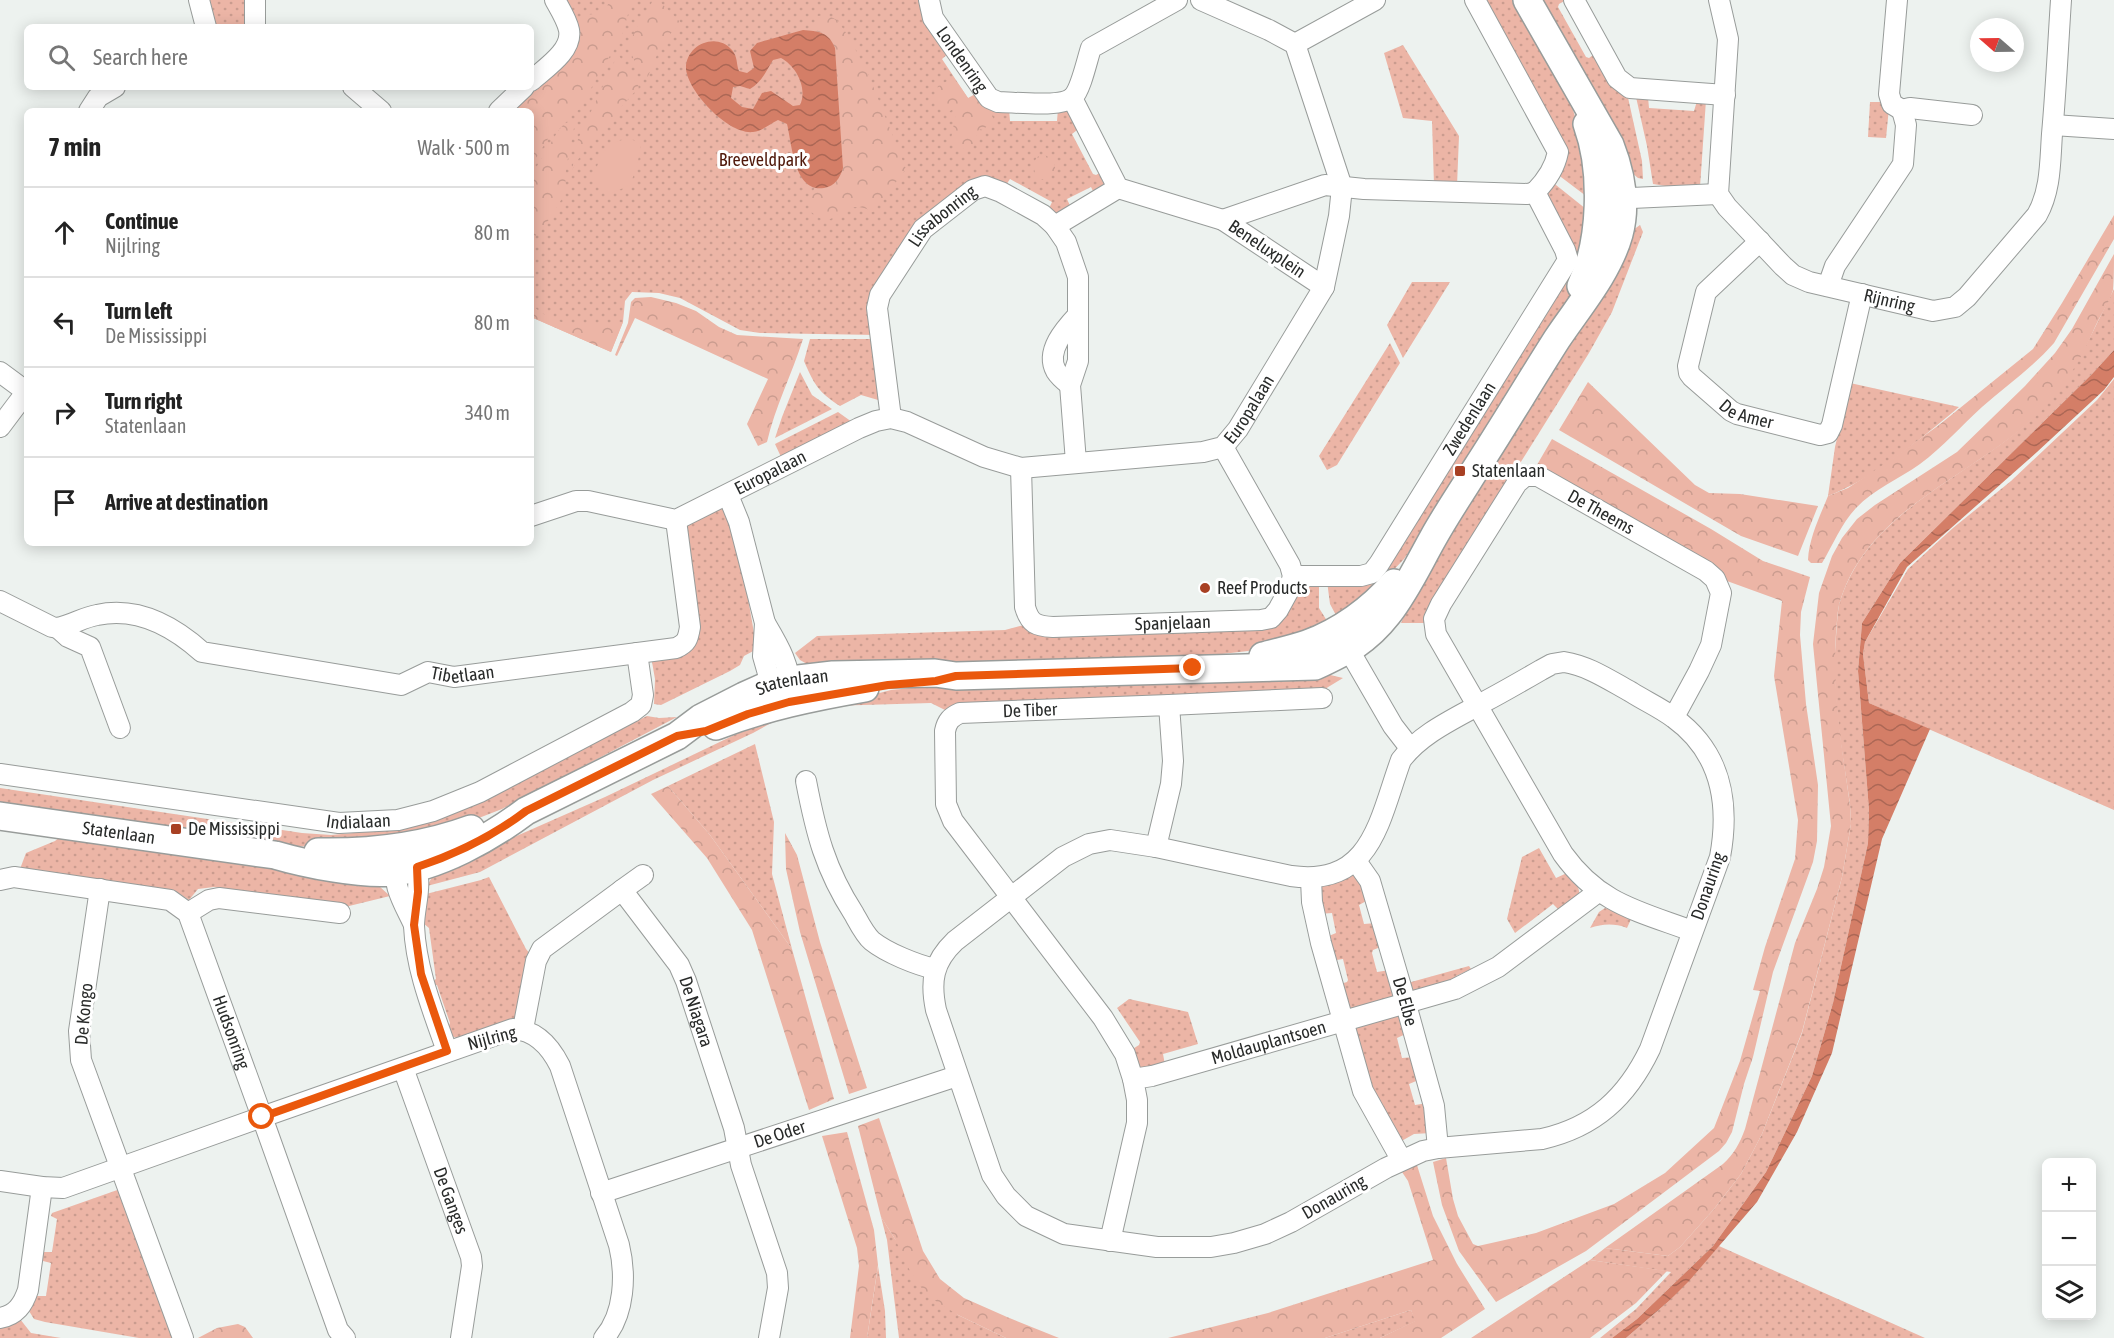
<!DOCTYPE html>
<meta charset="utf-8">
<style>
:root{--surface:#fff;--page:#f2f2f2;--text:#222;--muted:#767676;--line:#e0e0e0}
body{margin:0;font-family:"Asap Condensed",sans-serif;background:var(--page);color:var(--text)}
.controls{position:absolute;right:18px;bottom:18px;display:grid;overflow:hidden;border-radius:9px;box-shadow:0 3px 15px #0003}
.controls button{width:54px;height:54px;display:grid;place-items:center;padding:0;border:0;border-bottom:2px solid var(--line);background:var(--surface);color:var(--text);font:30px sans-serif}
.compass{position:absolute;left:1970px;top:18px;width:54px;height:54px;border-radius:50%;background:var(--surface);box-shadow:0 3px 15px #0003;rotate:290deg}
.stop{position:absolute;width:18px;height:18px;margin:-14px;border:4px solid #ea580c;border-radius:50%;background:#fff}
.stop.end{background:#ea580c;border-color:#fff;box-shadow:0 2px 6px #0008}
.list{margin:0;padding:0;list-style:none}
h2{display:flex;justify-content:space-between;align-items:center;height:78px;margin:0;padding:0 24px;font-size:26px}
h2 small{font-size:20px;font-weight:400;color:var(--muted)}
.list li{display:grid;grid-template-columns:39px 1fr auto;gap:18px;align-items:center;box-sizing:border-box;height:90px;padding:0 24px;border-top:2px solid var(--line)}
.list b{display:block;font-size:22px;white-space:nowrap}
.list p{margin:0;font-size:20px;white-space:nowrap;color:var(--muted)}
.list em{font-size:20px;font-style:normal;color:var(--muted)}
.icon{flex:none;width:33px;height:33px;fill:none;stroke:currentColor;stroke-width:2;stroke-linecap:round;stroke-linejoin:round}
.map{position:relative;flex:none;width:2114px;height:1338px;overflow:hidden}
.search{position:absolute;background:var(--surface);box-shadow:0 3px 15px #0003;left:24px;top:24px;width:510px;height:66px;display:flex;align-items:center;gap:15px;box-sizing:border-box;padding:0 21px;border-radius:9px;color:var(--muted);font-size:22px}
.panel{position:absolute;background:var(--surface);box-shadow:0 3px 15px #0003;left:24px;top:108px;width:510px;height:438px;border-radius:9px}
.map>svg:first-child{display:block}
.grass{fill:url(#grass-dots)}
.forest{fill:url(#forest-crowns)}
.pitch{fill:#ecb5a6}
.water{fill:url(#water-waves);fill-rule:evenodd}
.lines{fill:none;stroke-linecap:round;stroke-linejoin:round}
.minor-casing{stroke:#989c9a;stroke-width:22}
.secondary-casing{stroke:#989c9a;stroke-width:30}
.minor{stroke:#fff;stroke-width:20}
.secondary{stroke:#fff;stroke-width:27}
.route{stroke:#ea580c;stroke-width:8}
.poi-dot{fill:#a84023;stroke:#fff;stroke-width:2}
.labels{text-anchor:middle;stroke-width:6;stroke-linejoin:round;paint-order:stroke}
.street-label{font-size:18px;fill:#292b2a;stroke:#fff}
.park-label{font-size:18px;fill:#50190b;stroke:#fff}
.poi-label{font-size:18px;fill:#292b2a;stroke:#fff;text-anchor:start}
</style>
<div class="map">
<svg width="2114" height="1338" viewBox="0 0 2114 1338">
<defs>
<pattern id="grass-dots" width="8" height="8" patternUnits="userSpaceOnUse" patternTransform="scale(1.5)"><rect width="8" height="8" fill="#ecb5a6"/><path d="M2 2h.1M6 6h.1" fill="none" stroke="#ca9c8f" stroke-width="1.8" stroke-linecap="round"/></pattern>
<pattern id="forest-crowns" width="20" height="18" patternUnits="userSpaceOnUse" patternTransform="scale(1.5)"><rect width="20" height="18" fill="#ecb5a6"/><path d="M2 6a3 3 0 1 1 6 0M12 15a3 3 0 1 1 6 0" fill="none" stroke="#ca9c8f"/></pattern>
<pattern id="water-waves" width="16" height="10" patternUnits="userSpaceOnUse" patternTransform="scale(1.5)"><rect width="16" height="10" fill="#d47e67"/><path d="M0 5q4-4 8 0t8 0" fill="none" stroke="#ac6755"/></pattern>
</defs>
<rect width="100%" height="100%" fill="#edf2ef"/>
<!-- grass -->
<path class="grass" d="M206,0H244V27H212Z
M560,0H925L950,52L942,59L968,98L1009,109L1010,121H1057L1058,109L1069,111L1081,127L1072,134L1093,174L1096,175L1105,170L1108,181L1096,197L1091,187L1067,199L1072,210L1061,216L1047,213L1052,202L1010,179L1004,188L997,184L908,243L876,335L760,333L740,330L680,298L659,293L632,292L625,301L623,322L611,352L531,317V111L528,90H537L561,67Z
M1483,0H1515L1541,46L1573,110L1588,157L1590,199L1557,174Z
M1539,0H1566L1559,4L1558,7L1586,57L1589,58L1596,53L1627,93L1642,161L1643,179L1638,178L1631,172Z
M1403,45L1459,136L1457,186L1434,185L1432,121L1403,118L1384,53Z
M1636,97H1648L1649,108L1694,111L1697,101L1706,100L1700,187H1672L1653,184L1647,146Z
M1870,102H1884L1889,108L1886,138L1868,137Z
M1551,181L1591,213L1575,288L1540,348L1425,528L1404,559L1381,583L1338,619L1330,604L1327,581L1361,580L1569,262L1544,200Z
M1640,225L1643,232L1612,312L1589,353L1464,553L1428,623H1401L1417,590L1512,427L1633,230Z
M1412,282H1450L1403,358L1387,325Z
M2114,289V350L2092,374L1900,563L1862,623L1858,671L1869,810L1868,843L1833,1003L1812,1076L1766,1172L1713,1246L1637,1319L1612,1338H1600L1636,1309L1671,1272L1590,1260L1605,1248L1668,1256L1680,1247L1714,1209L1741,1174L1762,1134L1802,1033L1842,877L1851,824L1850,804C1842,749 1831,693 1836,637C1837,626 1837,615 1839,605C1866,510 1970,478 2035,416C2073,380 2091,334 2114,289Z
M810,339H877L885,402L861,395L840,406C818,392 814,384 804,361Z
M1390,343L1400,363L1337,465L1327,470L1319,456Z
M800,372L812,395L832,409L775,438L782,417Z
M2114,379V810L1869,703L1863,654L1865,642L1908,569L1953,528L2011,481L2097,400Z
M1850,383L1959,407C1922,438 1873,479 1828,496L1835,447Z
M838,412L852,422L782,459L775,444Z
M722,506C741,543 749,607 757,649L744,656L740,665L730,671L661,705L654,704L655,679L652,662L684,652L683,524Z
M1319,583V608L1329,624L1265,649L1205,656L864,669L838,663L807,664L800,660L795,653L817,636L1005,630L1024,625L1264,626L1298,588L1303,584Z
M1326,674L1343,678L1320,692L1130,697L951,706L945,710L931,703L829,706L891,690L963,683Z
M647,716L659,718L677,717L502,809L448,830L339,848L273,845L0,805V788L302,833L331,835L376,831L417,824L477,800Z
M780,718L753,733L653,780L480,872L427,886L435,872L605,797L751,727Z
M755,744L774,822L772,874L792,949L710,835L668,786Z
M65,833L366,881L379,886L390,896L345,907L214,887L198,889L189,900L177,892L20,869L26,853L55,841Z
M1539,848L1556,878L1567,873C1587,895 1581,896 1559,910L1553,904L1515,933L1507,919L1522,857Z
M1356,872L1370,899L1359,905L1364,924L1376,923L1383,946L1373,950L1372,953L1377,972L1390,970L1398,998L1348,1015L1337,985L1347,982L1348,980L1343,959L1330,961L1324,938L1336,933L1332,913L1319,914L1316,887L1335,883Z
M489,877L526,949L532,956L516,1019L460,1039L451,1036L447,1030L450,1023L437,985H434L433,981L436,979L429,928L423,923L426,894L481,880Z
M1605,908L1632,917L1627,928C1614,923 1602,924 1590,928L1599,912Z
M1469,966L1471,969L1456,976L1454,982L1414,996L1404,984Z
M1129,999L1188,1012L1198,1044L1163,1054L1165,1065L1140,1068L1137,1066L1131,1050L1139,1045L1140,1042L1117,1008Z
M1398,1011L1408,1033L1397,1038L1402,1058L1415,1057L1421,1079L1409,1084L1415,1105L1428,1103L1431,1133L1414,1134L1398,1143L1399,1134L1382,1105L1375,1103L1350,1024Z
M123,1188L141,1239L138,1246L152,1284L159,1287L174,1338H139L45,1322L34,1319L29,1311L34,1296H46L51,1263L39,1260L40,1252H52L57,1219L51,1216L52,1213Z
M881,1217L895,1239L958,1315L1006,1338H899L887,1240Z
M1719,1246L1925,1338H1626L1669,1301Z
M878,1266L885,1311L886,1338H867Z
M1411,1310L1416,1321L1380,1338H1325Z
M20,1319L31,1333L61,1338H0V1323Z"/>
<!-- forest -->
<path class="forest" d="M611,0H632L621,39L602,68L580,109L564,118L556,126L531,166V111H506L528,90H537L561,67L572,27L586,15L602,13Z
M653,0H658L682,24C662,37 656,58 647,79C616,43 636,33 653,0Z
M827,15L837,20L849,37L869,76L906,169L873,212C851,200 846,212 826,221L816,216L809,210V199L815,187C826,189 835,185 841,175L821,32L811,31L818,16Z
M618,54L639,87L585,148L572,170L578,139Z
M950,80L956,81L968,98L979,92L992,106L993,120L983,130L979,129L973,147L962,149L951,139L956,113L953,109L947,113L937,104L935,91L941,84Z
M576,118L566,168L565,193L552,216L531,241V176L558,131L564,124Z
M1042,155C1053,156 1056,162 1055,173L1044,176L1043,180L1036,177L1033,164L1037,157Z
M2114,215V239L2054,343C2032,368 2006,386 1982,407C1961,426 1943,447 1920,464C1899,479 1874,489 1856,508C1841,524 1833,545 1822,563H1811L1808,560C1809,538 1820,516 1828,496L1848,488L1892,459L1939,425L2033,349L2062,303Z
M2114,254C2114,264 2114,280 2113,290C2109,303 2101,314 2095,327C2081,360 2062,392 2035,417C1969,478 1865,511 1839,605C1837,614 1837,624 1836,633C1832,690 1842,748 1850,805L1851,824L1842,877L1802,1032L1762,1134L1741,1174L1714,1209L1680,1247L1668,1256L1605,1248L1723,1164C1734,1154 1740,1143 1745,1129L1795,943L1817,889L1824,867L1831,826L1813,644L1819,593L1832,556L1842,538L1857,519L1875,505L1957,452L2025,386L2055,353L2072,329Z
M651,297L676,303L696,311L719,327L737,335L803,339C792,374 775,407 767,442L758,446L747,424L768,379L635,318L617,356L615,355L628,323L631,302L635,298Z
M531,305C536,308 541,313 547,316C570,329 598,325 623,322L611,352L531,317Z
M1588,382L1695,485L1709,493L1740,494L1818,506L1798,556L1741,536L1559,430Z
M1552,439L1711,529L1763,561L1810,577L1801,612L1800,635L1806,704L1818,785L1817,841L1813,862L1773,972L1753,1057L1744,1084L1732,1132L1726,1143L1719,1151L1586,1251L1496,1302L1459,1251L1442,1205L1433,1162L1446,1158L1453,1199L1458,1216L1473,1244L1478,1246L1536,1233L1614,1204L1665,1173L1714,1128L1740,1061L1760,991L1753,990L1765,947L1795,859L1798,820L1774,676L1782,601L1727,581L1720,574L1534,470Z
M668,786L710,835L792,949L834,1099L809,1110L752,930L707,858L651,794Z
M785,833L797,855L820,942L867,1088L849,1094L800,932L786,869Z
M879,1118L923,1251L940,1279L964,1298L1007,1317L1059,1338H1006L958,1315L937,1302L923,1290L910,1271L895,1239L881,1217L858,1126Z
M847,1132L874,1230L878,1265L867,1338H850L859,1266L857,1248L822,1136Z
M1416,1162L1433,1216L1457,1264L1485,1309L1441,1338H1380L1415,1321L1411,1310L1325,1338H1168L1268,1313L1433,1260L1408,1181L1402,1172L1395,1171Z
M1590,1260L1667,1271L1636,1303L1590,1338H1471Z
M238,1324L245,1327L253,1338H198L217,1328Z"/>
<!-- pitch -->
<path class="pitch" d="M630,138L641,145L637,166L630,185L610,194L593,176C603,153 603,143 630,138Z"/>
<!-- water -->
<path class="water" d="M803,30C818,31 829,32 835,48L843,168C840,178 835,186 824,188C794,193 792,144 787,124L778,120C769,124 763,131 753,132C729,135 688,92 686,69C685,45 716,31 732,50C738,57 736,64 739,71L747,73L754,68L750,51L757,43ZM781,58C796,66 808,88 800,105L793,106L771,91L762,93L753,109L742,107L731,98L733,87L740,86L750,89C762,82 766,71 773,60Z
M2114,350V377L2104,390L2037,452L1907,567L1865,642L1863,654L1869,703L1930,729L1882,839L1832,1053L1797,1132L1757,1202L1689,1281L1669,1301L1626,1338H1612L1637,1319L1713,1246L1766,1172L1812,1076L1833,1003L1868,843L1869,810L1858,671L1862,623L1900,563L2092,374Z"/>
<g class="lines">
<!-- minor casing -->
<g class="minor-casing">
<g id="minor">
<path d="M199,0L206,27"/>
<path id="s1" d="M929,0L933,18L989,98L998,102C1014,102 1062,108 1073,97C1081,89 1087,60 1091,48L1177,0"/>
<path d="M1475,0L1558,152C1555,167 1546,181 1535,192"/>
<path d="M1574,0L1617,78L1630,88L1725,95"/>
<path id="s2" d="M1719,0L1728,39L1718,194L1727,207L1783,266L1793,275L1809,282L1933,311L1955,307L1967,297L2037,215C2051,190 2050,162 2052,134C2056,90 2058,45 2061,0"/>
<path d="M1897,0L1889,94L1892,104L1902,110L1910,108L1972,115"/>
<path d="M255,27V0"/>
<path d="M1295,44L1375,0"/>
<path d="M531,81C544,69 573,51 569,30C567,20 560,9 555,0"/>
<path d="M353,87L381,111"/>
<path d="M1072,98L1118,188L1223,220"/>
<path d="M89,111L98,97L115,87"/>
<path d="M499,111L524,87"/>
<path d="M2053,125L2114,129"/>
<path d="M1610,199L1718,194"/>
<path d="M1055,226L1118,188"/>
<path id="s3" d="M1760,241L1706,292L1688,366L1689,373L1692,377L1731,411L1737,414L1820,435L1828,433L1832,425L1862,294"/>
<path d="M1828,286L1835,266L1903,164L1906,125L1902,110"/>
<path d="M1324,287L1223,220L1325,185L1364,189L1528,194L1535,192"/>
<path d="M0,372L27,392"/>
<path d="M1070,385C1065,381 1059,376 1056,371C1045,351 1065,329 1078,315"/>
<path id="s4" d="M891,418L877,308L880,295L923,229L973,190L985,186L1001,192L1043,215L1055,226L1066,242L1078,277V361L1070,385L1076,462"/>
<path d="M0,427L27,391"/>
<path id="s5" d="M1021,468L1025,607C1030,624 1036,626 1053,627L1261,620L1271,618L1278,610L1289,590L1293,576L1290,565L1223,447"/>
<path d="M728,495L739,522L765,623L763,656L771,684L780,692"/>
<path id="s6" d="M531,516L576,501H588L676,520L859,428L876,421L891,418L907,422L984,457L1021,468L1203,452L1223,447L1238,429L1324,287L1339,216L1342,187L1295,44L1269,30L1201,0"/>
<path id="s7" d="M1293,576H1361L1372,573L1379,564L1568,260L1565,250L1535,192"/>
<path id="s8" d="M0,601L52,627L58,628C72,625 84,617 97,615C138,606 173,626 202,652L401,685L428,672L454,677L676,648C687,643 688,639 690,627L676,520"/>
<path d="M765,623C778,645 791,666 790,693"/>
<path d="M58,628L68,637L90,647L120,728"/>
<path d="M1342,638L1393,726L1410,748"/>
<path d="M1564,662C1589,666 1609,680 1631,692C1645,701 1661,708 1674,718C1721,752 1730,803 1720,857L1650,1049C1627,1097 1595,1127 1542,1139L1438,1148L1423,1151L1386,1168L1291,1222L1265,1234L1234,1243L1211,1247H1157L1064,1234L1026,1216L1006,1196L992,1175L936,1010C930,981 933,962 955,941L1063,857L1089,844L1110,840L1156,847L1291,876C1372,887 1379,820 1401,760C1421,733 1456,718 1484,702C1503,692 1522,681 1541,670L1552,664Z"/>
<path d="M1169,705L1322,698"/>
<path d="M1674,717L1699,671L1711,645L1721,593L1715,579L1706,571L1538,476H1525L1517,483L1441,604L1434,619L1436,634L1563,854C1599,904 1638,911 1692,931"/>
<path id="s9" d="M0,774L339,823L398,820L433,811L480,792L632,712L641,705L643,695L637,653"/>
<path d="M806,781C816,833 825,869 854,914C859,923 865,935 872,941C887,953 917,965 935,969"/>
<path d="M410,859C426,877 414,904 414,926C416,970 433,1011 447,1051"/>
<path d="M397,860C390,883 405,905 414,925"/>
<path id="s10" d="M1356,861L1370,881L1402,990L1434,1106L1438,1148"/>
<path d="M1311,879L1312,902L1321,943L1363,1091L1401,1159"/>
<path id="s11" d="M0,880L14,877L170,900L188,913L262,1117L63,1188L42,1187L0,1181"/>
<path d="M100,889L79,1031L81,1060L183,1338"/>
<path d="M622,890L643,875"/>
<path d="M188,913L209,900L219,898L340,913"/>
<path id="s12" d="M523,1029L536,961L542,949L622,890L679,965L686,981L734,1128L741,1165L777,1273L778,1288L769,1338"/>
<path id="s13" d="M403,1068L471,1257L472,1266L461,1338"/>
<path id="s14" d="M1133,1079L1125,1054L1103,1018L953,821L946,804L945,731C947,721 951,717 960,713L1169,705L1173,761L1171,784L1156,847"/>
<path id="s15" d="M601,1193L957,1076"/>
<path id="s16" d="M1110,1241L1137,1123V1100L1133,1079L1152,1076L1455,989L1498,967L1598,892"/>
<path d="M0,1318C16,1315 23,1305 28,1290L42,1187"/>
<path d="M345,1338L338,1330L262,1117L513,1029C536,1030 550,1046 560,1066L619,1245C626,1274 625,1314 604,1338"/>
</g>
</g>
<!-- secondary casing -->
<g class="secondary-casing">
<g id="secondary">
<path d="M1581,286C1602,241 1604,171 1587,124"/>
<path d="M1263,656C1277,652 1293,649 1307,644C1340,632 1372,609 1394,583"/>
<path d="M716,726C765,707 813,697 865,688"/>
<path id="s17" d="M0,816L275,855C306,864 360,875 393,872C438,867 490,838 526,811L677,736L701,718L744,696L771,684L790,680L833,675L935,673L956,676L1315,666C1347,651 1366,642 1388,614C1406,591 1418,565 1432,540C1445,516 1461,493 1475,470C1503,427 1529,383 1557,339C1579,306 1608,273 1619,234C1627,204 1621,173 1610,145L1527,0"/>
<path d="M318,852C371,853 422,847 471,829"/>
</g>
</g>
<!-- minor -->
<use href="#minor" class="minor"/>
<!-- secondary -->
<use href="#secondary" class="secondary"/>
</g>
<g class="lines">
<!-- route -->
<path class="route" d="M262,1117L447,1051L421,974L414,925L418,892L417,867C456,854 493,836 526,811L677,736L706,731L748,714L789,702L888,685L936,681L956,676L1193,668"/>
</g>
<!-- markers -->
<g class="poi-dot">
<rect x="1454" y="465" width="12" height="12" rx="3"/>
<circle cx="1205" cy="588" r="6"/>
<rect x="170" y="823" width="12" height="12" rx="3"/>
</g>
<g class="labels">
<!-- street labels -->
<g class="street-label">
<text dy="6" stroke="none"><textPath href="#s1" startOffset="69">Londenring</textPath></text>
<text dy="6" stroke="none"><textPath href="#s4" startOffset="226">Lissabonring</textPath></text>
<text transform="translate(1267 249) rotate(34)" y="6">Beneluxplein</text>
<text dy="6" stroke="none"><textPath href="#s2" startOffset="406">Rijnring</textPath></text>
<text dy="6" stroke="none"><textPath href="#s6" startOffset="777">Europalaan</textPath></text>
<text dy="6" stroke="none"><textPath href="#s3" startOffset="230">De Amer</textPath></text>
<text dy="6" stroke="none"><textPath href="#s7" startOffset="262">Zwedenlaan</textPath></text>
<text dy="6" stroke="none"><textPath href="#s6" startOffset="255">Europalaan</textPath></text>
<text transform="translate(1601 512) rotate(29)" y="6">De Theems</text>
<text dy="6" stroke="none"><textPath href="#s5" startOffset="297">Spanjelaan</textPath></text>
<text dy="6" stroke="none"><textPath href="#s8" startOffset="488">Tibetlaan</textPath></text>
<text dy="6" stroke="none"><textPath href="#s17" startOffset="843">Statenlaan</textPath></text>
<text dy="6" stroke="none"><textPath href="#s14" startOffset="502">De Tiber</textPath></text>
<text dy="6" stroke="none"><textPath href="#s9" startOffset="362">Indialaan</textPath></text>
<text dy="6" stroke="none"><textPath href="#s17" startOffset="120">Statenlaan</textPath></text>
<text transform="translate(1708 886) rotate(-71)" y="6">Donauring</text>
<text dy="6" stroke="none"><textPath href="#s10" startOffset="150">De Elbe</textPath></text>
<text dy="6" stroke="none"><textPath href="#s12" startOffset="326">De Niagara</textPath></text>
<text transform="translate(84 1014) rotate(-85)" y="6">De Kongo</text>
<text dy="6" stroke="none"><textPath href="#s11" startOffset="321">Hudsonring</textPath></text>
<text transform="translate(492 1038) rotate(-15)" y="6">Nijlring</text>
<text dy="6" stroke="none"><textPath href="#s16" startOffset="306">Moldauplantsoen</textPath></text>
<text dy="6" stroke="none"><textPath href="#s15" startOffset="188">De Oder</textPath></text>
<text transform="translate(1334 1197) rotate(-30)" y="6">Donauring</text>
<text dy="6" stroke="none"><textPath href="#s13" startOffset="141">De Ganges</textPath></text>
</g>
<!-- park labels -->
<g class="park-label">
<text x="763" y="166">Breeveldpark</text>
</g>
<!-- poi labels -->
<g class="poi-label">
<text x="1472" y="477">Statenlaan</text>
<text x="1217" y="594">Reef Products</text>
<text x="188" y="835">De Mississippi</text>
</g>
</g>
</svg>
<div class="controls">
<button>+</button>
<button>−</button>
<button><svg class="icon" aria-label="layers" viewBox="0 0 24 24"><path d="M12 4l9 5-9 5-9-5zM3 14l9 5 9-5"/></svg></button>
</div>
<svg class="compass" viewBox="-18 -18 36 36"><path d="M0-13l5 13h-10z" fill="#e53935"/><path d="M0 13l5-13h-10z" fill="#767676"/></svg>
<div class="stop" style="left:262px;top:1117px"></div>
<div class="stop end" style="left:1193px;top:668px"></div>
<div class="search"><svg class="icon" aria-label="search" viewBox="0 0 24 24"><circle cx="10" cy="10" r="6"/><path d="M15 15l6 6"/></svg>Search here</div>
<section class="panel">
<h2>7 min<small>Walk · 500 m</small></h2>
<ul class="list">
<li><svg class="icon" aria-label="ahead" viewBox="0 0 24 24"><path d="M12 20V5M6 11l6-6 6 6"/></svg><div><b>Continue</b><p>Nijlring</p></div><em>80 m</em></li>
<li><svg class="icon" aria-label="left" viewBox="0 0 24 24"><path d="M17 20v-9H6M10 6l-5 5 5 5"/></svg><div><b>Turn left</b><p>De Mississippi</p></div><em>80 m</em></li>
<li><svg class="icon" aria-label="right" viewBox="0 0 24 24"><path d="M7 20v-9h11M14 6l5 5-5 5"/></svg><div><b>Turn right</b><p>Statenlaan</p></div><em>340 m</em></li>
<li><svg class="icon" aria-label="arrive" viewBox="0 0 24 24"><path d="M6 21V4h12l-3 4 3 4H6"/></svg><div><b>Arrive at destination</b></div></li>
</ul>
</section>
</div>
